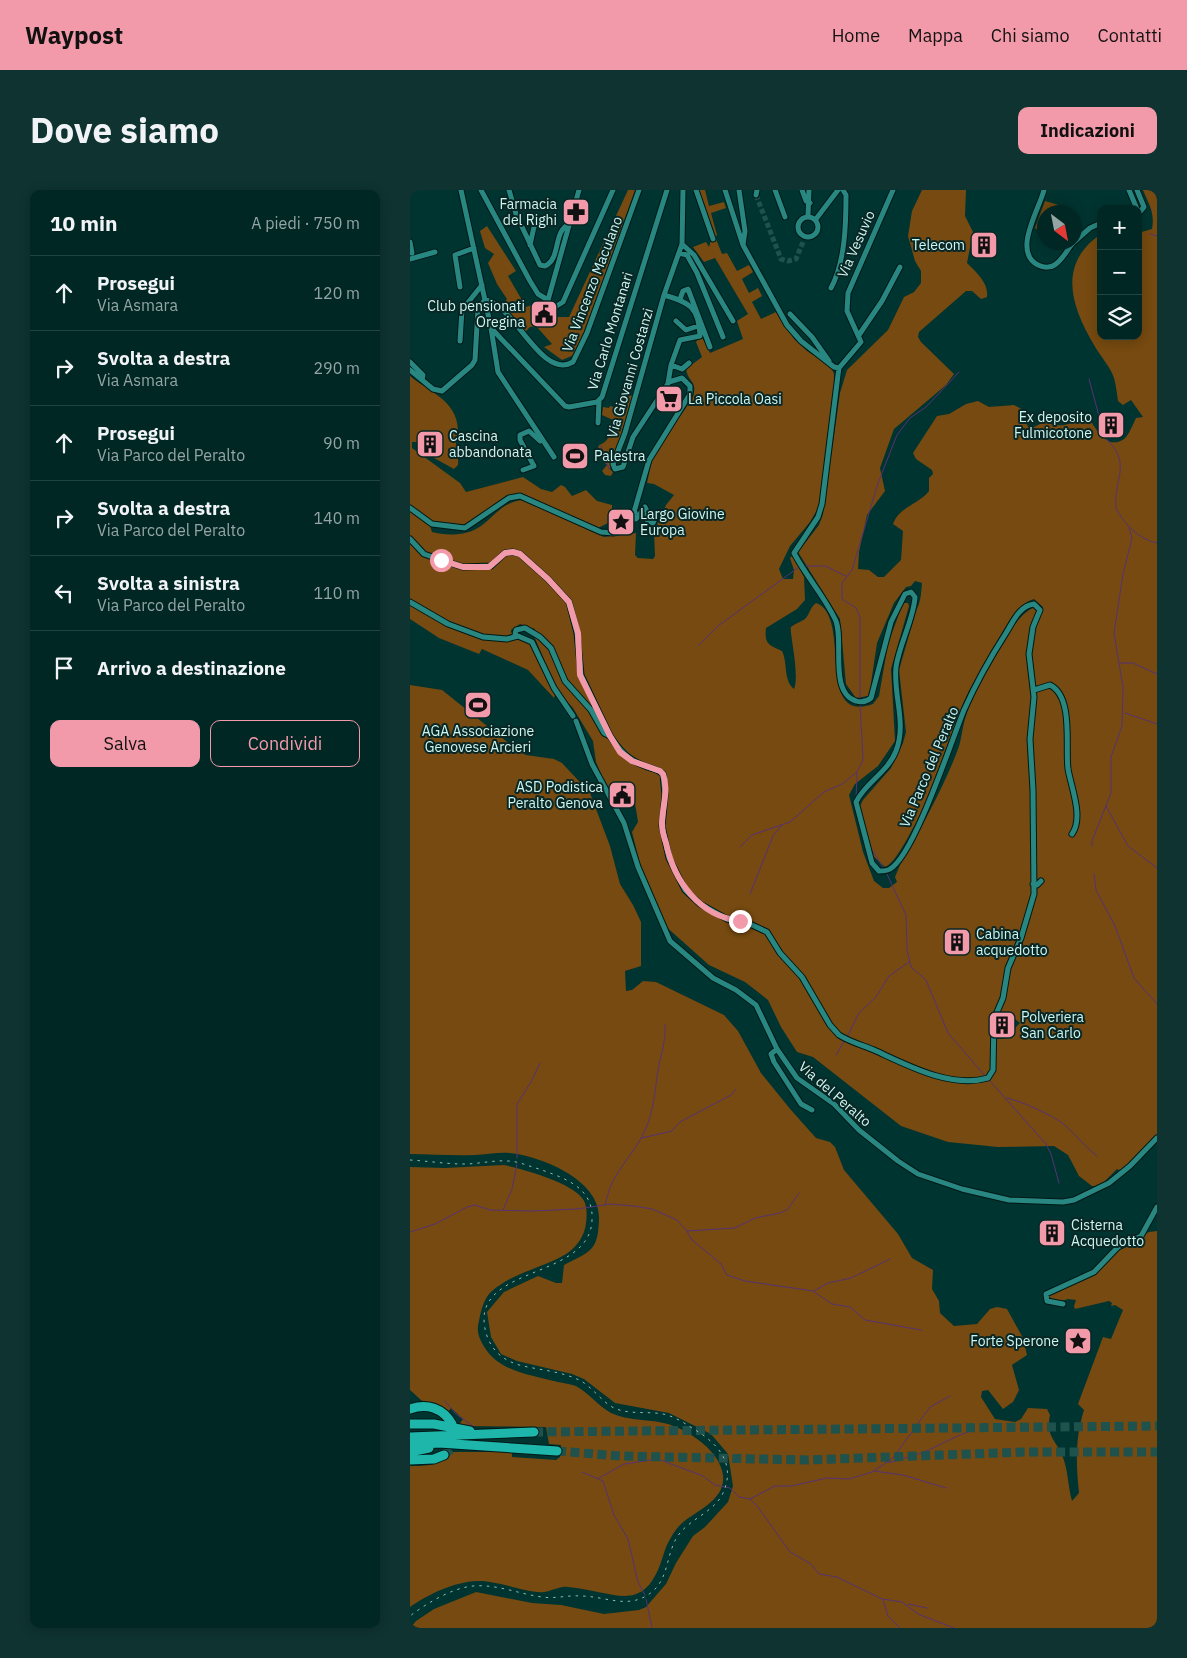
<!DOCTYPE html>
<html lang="it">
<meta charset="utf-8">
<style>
:root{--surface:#002724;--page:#0e3331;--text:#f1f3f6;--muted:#95a5a6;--line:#224441;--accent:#f39aaa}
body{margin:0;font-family:"IBM Plex Sans",sans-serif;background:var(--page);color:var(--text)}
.controls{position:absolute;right:15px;top:15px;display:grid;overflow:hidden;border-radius:10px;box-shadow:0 2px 12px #0003}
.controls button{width:45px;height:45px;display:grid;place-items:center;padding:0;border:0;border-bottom:1px solid var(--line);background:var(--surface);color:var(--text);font:25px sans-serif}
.compass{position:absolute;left:627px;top:15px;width:45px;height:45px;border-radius:50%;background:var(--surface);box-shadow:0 2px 12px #0003;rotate:148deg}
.stop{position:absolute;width:15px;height:15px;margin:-11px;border:4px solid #f39aaa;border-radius:50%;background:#fff}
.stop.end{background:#f39aaa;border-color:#fff;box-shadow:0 1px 5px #0008}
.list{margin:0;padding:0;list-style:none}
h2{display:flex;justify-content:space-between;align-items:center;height:65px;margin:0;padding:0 20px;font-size:21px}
h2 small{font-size:16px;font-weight:400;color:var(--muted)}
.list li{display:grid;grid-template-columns:32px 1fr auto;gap:15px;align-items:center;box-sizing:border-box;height:75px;padding:0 20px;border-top:1px solid var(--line)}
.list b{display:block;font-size:19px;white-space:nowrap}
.list p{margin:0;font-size:16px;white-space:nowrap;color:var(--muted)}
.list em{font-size:16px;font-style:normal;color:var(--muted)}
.actions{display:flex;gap:10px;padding:15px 20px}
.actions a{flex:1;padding:11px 0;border:1px solid var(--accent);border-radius:10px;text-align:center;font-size:18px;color:var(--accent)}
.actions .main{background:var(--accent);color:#111}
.icon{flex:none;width:28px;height:28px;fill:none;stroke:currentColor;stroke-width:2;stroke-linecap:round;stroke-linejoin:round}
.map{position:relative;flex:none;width:747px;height:1438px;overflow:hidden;border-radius:10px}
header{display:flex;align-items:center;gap:30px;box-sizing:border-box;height:70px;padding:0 25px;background:var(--accent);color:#111}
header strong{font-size:24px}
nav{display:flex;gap:28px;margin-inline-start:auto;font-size:18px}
.intro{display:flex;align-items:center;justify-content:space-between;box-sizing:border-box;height:120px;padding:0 30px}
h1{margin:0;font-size:35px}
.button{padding:12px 22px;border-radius:10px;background:var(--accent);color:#111;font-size:18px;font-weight:700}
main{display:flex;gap:30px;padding:0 30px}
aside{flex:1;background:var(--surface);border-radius:10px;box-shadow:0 2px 12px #0003}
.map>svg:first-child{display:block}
.green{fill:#764a10;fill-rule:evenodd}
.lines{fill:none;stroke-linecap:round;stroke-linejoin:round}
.stream{stroke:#573274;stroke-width:1}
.minor-tunnel{stroke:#1f514d;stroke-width:5;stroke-dasharray:5 2.5;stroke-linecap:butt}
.motorway-tunnel{stroke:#1f514d;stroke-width:9;stroke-dasharray:9 4.5;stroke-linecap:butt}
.minor-casing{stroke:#001917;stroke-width:7}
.motorway-casing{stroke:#001917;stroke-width:11}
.minor{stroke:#298781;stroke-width:5}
.motorway{stroke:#1eb5ab;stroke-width:9}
.rail{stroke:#8ebbb6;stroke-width:1;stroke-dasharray:2.5 5;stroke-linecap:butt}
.route{stroke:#f39aaa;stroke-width:6}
.labels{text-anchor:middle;stroke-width:4;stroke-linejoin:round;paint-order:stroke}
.poi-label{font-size:14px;fill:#cdf7f2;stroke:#0a2725;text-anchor:start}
.street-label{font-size:14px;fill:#cdf7f2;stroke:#0a2725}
</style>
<header>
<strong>Waypost</strong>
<nav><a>Home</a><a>Mappa</a><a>Chi siamo</a><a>Contatti</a></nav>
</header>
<div class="intro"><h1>Dove siamo</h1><a class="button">Indicazioni</a></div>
<main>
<aside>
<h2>10 min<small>A piedi · 750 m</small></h2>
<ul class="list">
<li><svg class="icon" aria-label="ahead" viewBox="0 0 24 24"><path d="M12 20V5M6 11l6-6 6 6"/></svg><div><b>Prosegui</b><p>Via Asmara</p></div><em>120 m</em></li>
<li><svg class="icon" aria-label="right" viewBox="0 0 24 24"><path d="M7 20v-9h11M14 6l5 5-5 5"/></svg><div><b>Svolta a destra</b><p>Via Asmara</p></div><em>290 m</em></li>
<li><svg class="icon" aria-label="ahead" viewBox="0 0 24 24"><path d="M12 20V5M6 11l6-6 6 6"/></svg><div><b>Prosegui</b><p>Via Parco del Peralto</p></div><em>90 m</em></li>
<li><svg class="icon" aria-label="right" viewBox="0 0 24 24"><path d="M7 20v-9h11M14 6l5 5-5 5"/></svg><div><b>Svolta a destra</b><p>Via Parco del Peralto</p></div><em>140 m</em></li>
<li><svg class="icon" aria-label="left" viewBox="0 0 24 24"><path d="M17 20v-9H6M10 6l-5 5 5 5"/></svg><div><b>Svolta a sinistra</b><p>Via Parco del Peralto</p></div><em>110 m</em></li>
<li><svg class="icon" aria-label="arrive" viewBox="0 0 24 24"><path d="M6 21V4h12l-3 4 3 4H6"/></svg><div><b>Arrivo a destinazione</b></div></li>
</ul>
<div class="actions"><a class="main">Salva</a><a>Condividi</a></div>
</aside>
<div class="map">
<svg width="747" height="1438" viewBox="0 0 747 1438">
<rect width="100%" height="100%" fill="#003430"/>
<!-- green -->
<path class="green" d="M218,0H225L168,160L164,165L152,170L134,157L142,154L126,136L120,137L115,142L92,117L97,109L87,94L78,73L84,64L75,58L70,41L77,36L106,81L98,86L116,117L122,115L131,128L136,130L147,127H159Z
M288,0H295L299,16L314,12L316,18L301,23L307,45L304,49Z
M512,0H556L555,26L563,42L557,73C566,82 579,93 577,107L571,109L562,101H556L509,142L508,147L511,152L544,184L536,195L484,239L470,278L475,301L457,325L449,362L448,379L459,380L468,387H474L491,370L493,341L483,334C490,316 508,315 519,301V288L523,284L522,280L506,269L503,263L527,226L539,224L556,214L568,211L579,217L604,215L617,222L615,232L620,239L634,232C653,239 660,234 678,226C685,238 697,261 714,249C719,245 723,234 726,228L733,227L721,210L713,215L708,211C707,204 706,195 704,188C700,176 690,166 684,155C661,116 647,74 691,44V146H728V43L742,39C745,22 739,15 733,0H747V944L732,963L711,981L707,979L690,996H682L669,986L658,965L644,956L588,957L538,952L491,936L403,867L387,862L371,837L358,810L335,792L299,775L253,734L232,682L222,642L228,632C226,619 224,601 214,592L203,598L196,596L186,572L183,551L163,518L154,508L142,489L125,448V439L110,434L101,440V442L105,447L121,454L145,505L144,508L118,480L72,459L69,464L29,448L0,429V321L20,336L22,342C37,346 57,346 71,336C85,326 92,312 113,310L194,347L226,343L225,365L228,368L243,369L245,366L244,342L256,315L264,305L244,294L237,293L243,265L282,209C289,191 278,193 276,179L292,167L286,152L291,145L300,163L333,149L327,131L338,124L305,68L294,72L283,57L296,52L299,57L301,50L306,49L312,64L317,63L327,81L339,75L343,82L332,89L339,103L348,98L352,106L342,112L351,129L366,122L384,149L397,161L421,177L424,184V203L410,315L400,332L380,356L369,379L373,389H383L384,380L380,368L382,366L394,387L395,410L387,419L356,438C354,455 360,455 372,461C378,473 373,490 384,499C390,485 379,441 381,437C384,434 391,432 395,429C400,424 400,417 406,413C443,426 404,535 463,514L469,506L478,454L493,413H498L499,416L481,479L485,551L468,576L445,594L439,605L453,662L464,691L473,698H479L487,692L485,687L490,675C510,640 534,597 548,559C552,548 552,537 556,526C563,504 603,422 624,418L631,424L633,417L624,409C605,415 595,438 586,454C576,472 565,489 556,507C546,528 541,550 533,572C527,589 490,674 475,677L462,665L450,616L453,610L481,578L493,553L496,542L489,480L506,421C511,412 511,403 512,393L505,391L501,396L496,397L484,413L467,453L460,500L458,506L446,508L436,494L430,429L388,362L409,335L413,324L430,203L437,180L478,140L494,107L504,102L511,93V81L505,71L498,46L502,21ZM596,822L610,833L594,849H581L583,826Z
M635,11L652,16L649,22H634V44L625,38Z
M0,186C19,202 47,210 48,240C48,244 46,248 46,252C46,259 49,267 48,275L44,279L24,268L21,263L27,254L24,249L13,252H2V258L50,293L56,302L113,287L131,299L142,302L151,295L155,297L162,306L176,300L187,311L202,315V331L188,338L110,304L98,306L55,336L22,332L0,315Z
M215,204L223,206L200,279L203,282L201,286L195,285L192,281L197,275L189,267L192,263L188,259L189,255C201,251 200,241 203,230L192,225L193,217L199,218L200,216L207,218Z
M0,495L32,500L106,559L116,565L144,569L152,573L180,603L200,656L210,694L223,715L231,732V776L215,781L216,801L222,800L233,791L246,792L314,825L328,841L351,883L381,920L406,948L420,952L425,957L434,980L488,1044L502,1068L523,1080L522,1099L529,1111L530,1123L544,1136L567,1134L580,1119L587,1117L597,1119L613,1148L617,1165L602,1175L609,1200L603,1212L593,1219L578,1200L572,1201L571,1207L585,1229L605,1232L611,1229L618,1218L637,1219L640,1225C636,1246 644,1248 652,1265C658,1278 658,1297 662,1311L669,1303C666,1275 665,1248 674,1220L668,1214L693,1147L701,1149L713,1120L705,1115L701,1116L702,1113L699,1111L665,1119L664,1116L666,1110L658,1109L648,1112L637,1106L681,1087L706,1060L739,1042L747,1041V1438H0L6,1431L24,1419L66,1402L122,1413L151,1415L194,1424L229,1420L236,1417L256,1394L266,1373L283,1346L295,1337L318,1312L323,1296L318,1264L301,1244L259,1223L205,1213L174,1189L162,1184L107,1171L91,1164L81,1147L77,1122L94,1102L128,1086L146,1093H152L154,1075C181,1061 188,1061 189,1029C191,990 131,966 99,963C88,962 76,965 65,965C43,966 21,964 0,964Z
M94,975C113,979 169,994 175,1013C177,1019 177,1027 176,1033C175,1045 167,1057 156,1064C133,1078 104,1082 82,1101C74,1108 71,1120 69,1131C66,1142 69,1148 75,1158C90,1182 122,1185 148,1192C153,1193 161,1194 166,1196C179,1203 188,1216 201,1223C218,1231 241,1229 258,1234C280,1241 310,1261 313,1285C316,1310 287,1320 271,1334C264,1341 257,1353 254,1363C235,1428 206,1401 158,1397C149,1396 143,1401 134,1402C118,1404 88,1390 67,1391C44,1392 19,1404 0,1417V1276C14,1276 25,1276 37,1268L33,1262H102V1267L146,1270L150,1267L151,1255L139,1254L136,1237L48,1236L53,1229L41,1218L38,1222L11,1210L0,1200V977L35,978Z"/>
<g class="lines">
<!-- stream -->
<path class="stream" d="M740,44L747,46
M679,189L689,226V242C726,274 703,284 706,319C716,335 728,349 747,353
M191,256L199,279
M393,376H415L436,386
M288,456L308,436L389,377
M710,473H723L747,484
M450,509V427L446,418L432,409V393L442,380L468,293L487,245L500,228L516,217L549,182
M715,523L747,534
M446,609L447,583
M696,616L718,656L747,678
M446,620L449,633
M459,655L474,679
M682,656V651L701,603V567L712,536L713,497L704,443L713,384L722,348L719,337
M330,657L342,645L380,632L414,602L432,594L447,582L453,570L450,513
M476,682L496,725L497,760L501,777L516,790L538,843L576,887
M684,684L686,700L705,736L724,788L747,814
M340,704L363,646L372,635
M437,847L449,823L466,807L479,786L499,772
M426,865L435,850
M579,890L636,954L641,964L649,993
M597,908C613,912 643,925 656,936C667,946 675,957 687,966
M232,948L262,941L270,932L321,905L326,899
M107,968V914L121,892L130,873
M195,1015C198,1005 200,994 206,986C215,970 228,957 235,940C244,922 245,899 248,880C251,864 256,851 255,834
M93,1020L102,999L107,974
M277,1041L325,1038L345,1028L370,1023L378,1019L389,1003
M0,1042L25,1034L57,1017L65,1015L80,1020L122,1021L167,1019L201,1014L224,1016L242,1019L267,1030L277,1041L281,1049L311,1074L317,1085L335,1091L403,1101L422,1114L440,1117L455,1130L511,1140
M404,1101L418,1093L441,1088L480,1069
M35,1211L46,1224L63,1236
M476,1272C485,1273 490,1269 499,1267C520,1262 537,1249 558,1242
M464,1281L493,1285L536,1298
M172,1282L193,1291L204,1325L218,1349L228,1392L235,1405
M189,1288L214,1274L248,1269L293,1286L305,1295L320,1298L329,1307L340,1309L365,1296H381L417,1288L439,1289L462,1282L483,1268L520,1217L540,1206
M340,1309L348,1317L380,1362L401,1374L409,1384L427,1387L472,1409L492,1412L508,1424L544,1438
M236,1409L242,1438
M473,1410L478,1426L490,1438
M498,1414L517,1418"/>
<!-- minor-tunnel -->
<path class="minor-tunnel" d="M346,5L371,69L378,71L386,69L393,52"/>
<!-- motorway-tunnel -->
<path class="motorway-tunnel" d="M124,1242L747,1236
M147,1261L210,1266L397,1270L616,1262H747
M34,1265L42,1258L45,1248"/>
<!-- minor casing -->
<g class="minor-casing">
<path id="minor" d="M51,0L81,138L155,216L159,217L187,212L192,207L257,0
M71,0L120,91L128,104L138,110
M99,0L106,24L130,75L135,76C151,69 143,42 158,35
M169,0L138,110L139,114L145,117L153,112L203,0
M286,0L303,49
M315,0L333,55L377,135L391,151L424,177L429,178
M329,0L335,41L333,55
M365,0L375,27
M392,0L396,11L400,13
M634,0C629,20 602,62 628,75C634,78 641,78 646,74C654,68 657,59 664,52
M719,0L727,19
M727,0L734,17L728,24
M346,5L347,0
M398,26L399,0
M388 37a10 10 0 1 1 20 0a10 10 0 1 1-20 0Z
M406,29L428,0
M0,52L2,63
M664,52L680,38L691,33
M272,54L284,65L323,131
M120,55L126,28
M269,63L277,65L287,83L313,147
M0,69L25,62
M50,97L45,65L64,58
M421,98C435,72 436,35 436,5L433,0
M254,105C279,112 289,117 290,146L270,150L261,175L258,193
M270,109L273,101L278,99L300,157
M75,110C104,113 131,191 163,172L177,143L229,0
M380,124L402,147L419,171
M266,131L276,140L288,136
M81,138L88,182L144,267
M449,145L472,111L490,77
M50,151L52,120L72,95
M0,172L13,185L12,190
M261,175L272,179L279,173
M0,180L23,199L32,201L62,175L65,170L68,118L75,110
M188,233L189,211
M113,280L124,276L110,250V245L119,241L130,251
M0,318L22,334L55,338L99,308L110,306L191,342L204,343L211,341L222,329L239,270L280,204V196L272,188L259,192L223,247L213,277L205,279L203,274L215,243L254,105L272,54L273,0
M222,329H226L235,317L237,321V330L243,333L248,323
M211,341C209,334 210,327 217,323L225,322
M0,349L14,364L31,370L53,377L81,376L95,363L103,362L110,364L138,389L159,412L167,443L171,485L200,546L194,543L181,520L155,491L141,458L130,447L115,438L106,440L105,445
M0,412L38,434L73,447L97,449L108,446L122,452L144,498L163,526
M624,500L640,495C664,507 655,557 658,579C661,597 674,627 662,644
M166,531L182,574L214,633L228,677L260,751L303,788L326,800L346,815L367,859L387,888L424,914L449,940L488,971L508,984L552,999L599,1010L653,1012L664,1010L699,993L720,976L747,948
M200,546C210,561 218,570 235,576C242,579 248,579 253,584L255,605L252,636L259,668L275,700L290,714L317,729L342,735L357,742L370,763L392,787L420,835L429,845C440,852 452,855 464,860C497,875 541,899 578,888L583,880L584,829L593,808L598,778L611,748L624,704L623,600L620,549L624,507L619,464L623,437L630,420L624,414C609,416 603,432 596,443C580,468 566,493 554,520C542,549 504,666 480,679C477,681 473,681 469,681L462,673L446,612C455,593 478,582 486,561C497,532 483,506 486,477C489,455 504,428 505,407L501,402L495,404L481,432L461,508C456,512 452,513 446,511C418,503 435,447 425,429C414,406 396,386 384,363L408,327L412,314L428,185L429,178L451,152L437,121L438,103L483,0
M623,694L627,695L631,691
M367,859L361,864L364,872L391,914L402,920
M653,1114L637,1111L636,1104L684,1082L708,1057L731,1046L747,1017"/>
</g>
<!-- motorway casing -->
<g class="motorway-casing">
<path id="motorway" d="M0,1219C17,1213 33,1218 42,1234
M0,1234H24L60,1241
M0,1247L124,1242
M0,1255L29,1253L147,1261
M0,1262L19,1258
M0,1270L24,1269L34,1265"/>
</g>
<!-- minor -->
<use href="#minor" class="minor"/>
<!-- motorway -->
<use href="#motorway" class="motorway"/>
<!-- rail -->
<path class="rail" d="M0,970C18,971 36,974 54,974C69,974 83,970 97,971C108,971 118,976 129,979C154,988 184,997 182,1030C180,1092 53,1074 77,1146C83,1163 96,1172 113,1176C131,1180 154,1182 171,1191C183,1198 192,1212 204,1218C220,1225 237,1221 253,1224C263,1226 273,1232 282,1238C306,1252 327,1272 313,1303C305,1321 282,1328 270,1343C256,1360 260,1386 243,1401C220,1421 197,1406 170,1406C158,1405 145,1409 132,1407C109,1404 87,1394 63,1396C42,1398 17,1413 0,1426"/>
</g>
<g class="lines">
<!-- route -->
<path class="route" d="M31,370L53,377H79L95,363L103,362L110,364L138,389L159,412L168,443L170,485L200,546L210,562L222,571L250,581L253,584C259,600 252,618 252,634C252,640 254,647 256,653C264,691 289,726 330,731"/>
</g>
<!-- icons -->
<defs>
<g id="pharmacy-square" transform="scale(1.4375)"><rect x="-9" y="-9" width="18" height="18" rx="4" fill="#f39aaa" stroke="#0a2725"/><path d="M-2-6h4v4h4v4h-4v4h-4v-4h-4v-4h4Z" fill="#111"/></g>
<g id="building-square" transform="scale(1.4375)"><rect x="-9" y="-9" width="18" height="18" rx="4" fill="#f39aaa" stroke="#0a2725"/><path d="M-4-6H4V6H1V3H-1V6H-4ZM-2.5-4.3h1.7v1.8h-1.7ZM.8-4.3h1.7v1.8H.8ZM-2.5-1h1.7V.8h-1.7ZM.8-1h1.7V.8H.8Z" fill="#111"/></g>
<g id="civic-square" transform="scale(1.4375)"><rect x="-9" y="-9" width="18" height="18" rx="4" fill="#f39aaa" stroke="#0a2725"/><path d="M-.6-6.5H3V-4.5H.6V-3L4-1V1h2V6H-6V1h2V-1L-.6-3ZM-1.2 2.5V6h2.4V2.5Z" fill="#111"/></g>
<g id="supermarket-square" transform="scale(1.4375)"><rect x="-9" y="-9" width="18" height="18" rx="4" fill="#f39aaa" stroke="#0a2725"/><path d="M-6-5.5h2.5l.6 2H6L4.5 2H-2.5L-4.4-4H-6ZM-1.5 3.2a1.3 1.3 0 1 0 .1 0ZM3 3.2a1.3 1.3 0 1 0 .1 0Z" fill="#111"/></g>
<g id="stadium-square" transform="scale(1.4375)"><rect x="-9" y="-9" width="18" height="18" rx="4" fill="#f39aaa" stroke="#0a2725"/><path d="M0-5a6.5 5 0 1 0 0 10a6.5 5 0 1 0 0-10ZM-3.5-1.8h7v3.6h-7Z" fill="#111"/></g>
<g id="sight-square" transform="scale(1.4375)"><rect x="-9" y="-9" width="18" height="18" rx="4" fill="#f39aaa" stroke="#0a2725"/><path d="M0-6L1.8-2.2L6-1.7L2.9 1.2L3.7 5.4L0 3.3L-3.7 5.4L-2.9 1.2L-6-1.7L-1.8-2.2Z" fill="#111"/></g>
</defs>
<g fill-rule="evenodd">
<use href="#pharmacy-square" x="166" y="22"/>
<use href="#building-square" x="574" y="55"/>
<use href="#civic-square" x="134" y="124"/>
<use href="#supermarket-square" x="259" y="209"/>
<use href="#building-square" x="701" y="235"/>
<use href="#building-square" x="20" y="254"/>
<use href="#stadium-square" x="165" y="266"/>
<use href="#sight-square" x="211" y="332"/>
<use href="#stadium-square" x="68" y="515"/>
<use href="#civic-square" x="212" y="605"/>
<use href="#building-square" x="547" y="752"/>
<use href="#building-square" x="592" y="835"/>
<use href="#building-square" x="642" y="1043"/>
<use href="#sight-square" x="668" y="1151"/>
</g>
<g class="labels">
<!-- poi labels -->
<g class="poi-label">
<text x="147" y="19" text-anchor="end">Farmacia<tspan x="147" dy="16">del Righi</tspan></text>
<text x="555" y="60" text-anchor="end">Telecom</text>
<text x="115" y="121" text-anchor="end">Club pensionati<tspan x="115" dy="16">Oregina</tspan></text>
<text x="278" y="214">La Piccola Oasi</text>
<text x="682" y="232" text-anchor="end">Ex deposito<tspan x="682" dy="16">Fulmicotone</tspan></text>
<text x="39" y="251">Cascina<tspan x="39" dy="16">abbandonata</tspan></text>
<text x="184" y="271">Palestra</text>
<text x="230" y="329">Largo Giovine<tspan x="230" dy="16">Europa</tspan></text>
<text x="68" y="546" text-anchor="middle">AGA Associazione<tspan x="68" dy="16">Genovese Arcieri</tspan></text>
<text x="193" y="602" text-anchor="end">ASD Podistica<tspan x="193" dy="16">Peralto Genova</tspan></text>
<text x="566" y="749">Cabina<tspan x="566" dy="16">acquedotto</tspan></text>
<text x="611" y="832">Polveriera<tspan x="611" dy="16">San Carlo</tspan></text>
<text x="661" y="1040">Cisterna<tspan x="661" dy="16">Acquedotto</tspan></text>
<text x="649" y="1156" text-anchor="end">Forte Sperone</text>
</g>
<!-- street labels -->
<g class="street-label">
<text transform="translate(446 54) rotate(-66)" y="5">Via Vesuvio</text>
<text transform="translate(182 94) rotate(-69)" y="5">Via Vincenzo Maculano</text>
<text transform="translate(200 141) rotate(-73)" y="5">Via Carlo Montanari</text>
<text transform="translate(220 183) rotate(-74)" y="5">Via Giovanni Costanzi</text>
<text transform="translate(519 577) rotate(-67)" y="5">Via Parco del Peralto</text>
<text transform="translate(425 904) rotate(41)" y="5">Via del Peralto</text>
</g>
</g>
</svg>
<div class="controls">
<button>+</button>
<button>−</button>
<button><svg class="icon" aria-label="layers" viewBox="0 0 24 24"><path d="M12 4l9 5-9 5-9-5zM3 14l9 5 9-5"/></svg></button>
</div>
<svg class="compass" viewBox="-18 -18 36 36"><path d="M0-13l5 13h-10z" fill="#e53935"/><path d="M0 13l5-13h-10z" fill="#95a5a6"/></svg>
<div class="stop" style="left:31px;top:370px"></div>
<div class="stop end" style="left:330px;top:731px"></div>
</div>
</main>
